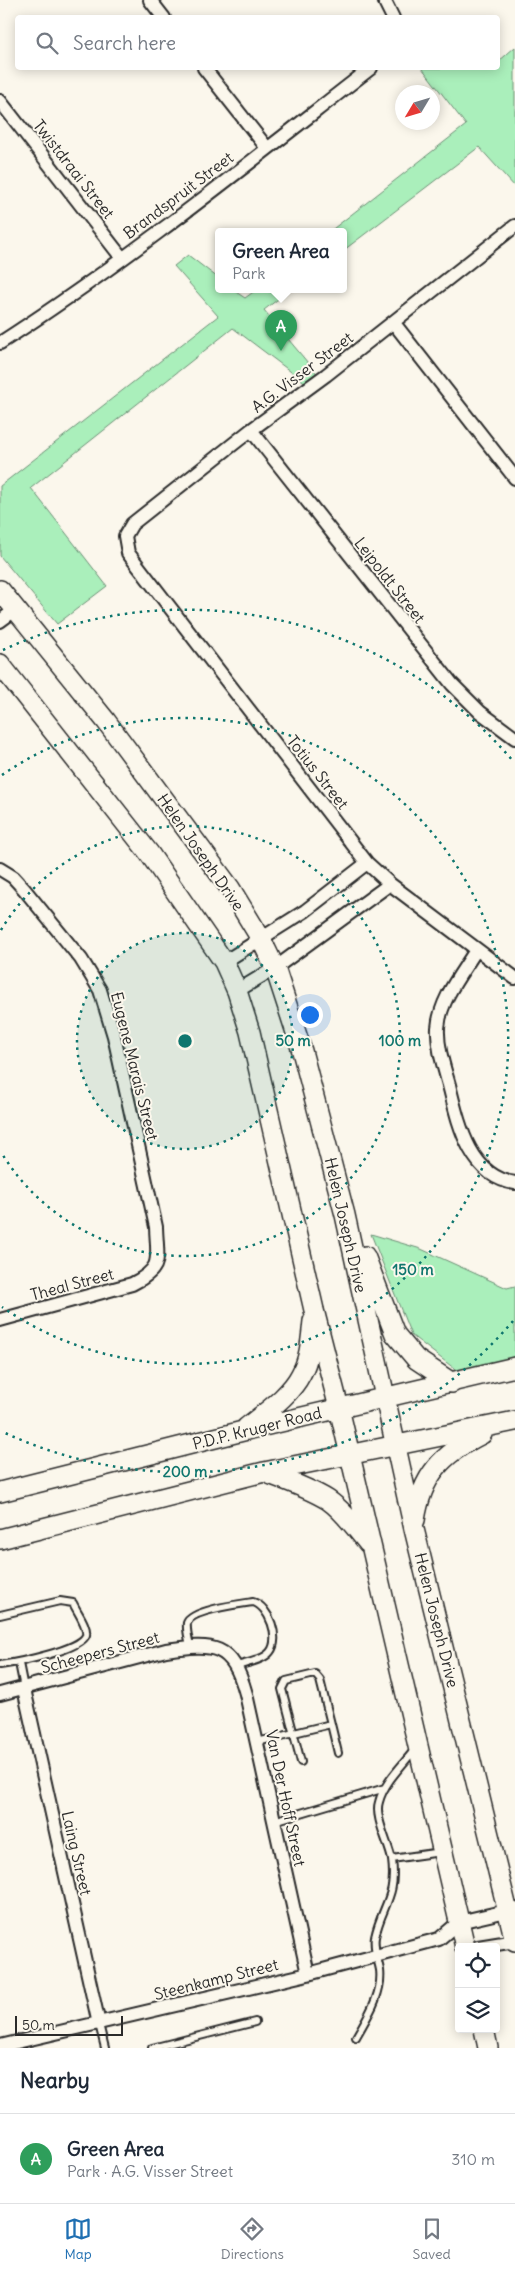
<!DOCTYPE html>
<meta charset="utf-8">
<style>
:root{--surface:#fff;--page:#f2f2f3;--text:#1f2937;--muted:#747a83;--line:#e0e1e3;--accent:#1f6fb2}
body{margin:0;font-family:Delius,sans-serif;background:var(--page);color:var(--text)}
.controls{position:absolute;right:15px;bottom:15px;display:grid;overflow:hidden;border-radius:5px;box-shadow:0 2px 12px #0003}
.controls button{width:45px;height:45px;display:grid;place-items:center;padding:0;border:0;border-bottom:1px solid var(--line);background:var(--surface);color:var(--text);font:25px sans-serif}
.compass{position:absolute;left:395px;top:85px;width:45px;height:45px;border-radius:50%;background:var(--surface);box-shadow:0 2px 12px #0003;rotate:232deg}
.scale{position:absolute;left:15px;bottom:12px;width:108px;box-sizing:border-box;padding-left:5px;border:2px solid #2b2b2b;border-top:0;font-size:14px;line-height:18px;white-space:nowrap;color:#2b2b2b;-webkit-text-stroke:4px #fbf7ec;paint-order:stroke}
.you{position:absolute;left:309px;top:1014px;width:18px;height:18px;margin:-12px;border:4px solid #fff;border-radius:50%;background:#1a73e8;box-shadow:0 0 0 8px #1a73e833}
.badge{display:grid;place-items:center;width:32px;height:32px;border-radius:50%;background:var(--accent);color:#fff;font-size:16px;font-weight:700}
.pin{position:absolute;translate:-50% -41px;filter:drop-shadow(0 1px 2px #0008)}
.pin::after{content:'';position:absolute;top:26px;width:18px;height:15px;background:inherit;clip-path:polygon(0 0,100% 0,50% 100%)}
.popup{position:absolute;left:215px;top:228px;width:132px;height:65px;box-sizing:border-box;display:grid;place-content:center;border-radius:5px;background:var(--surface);filter:drop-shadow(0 1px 4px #0005);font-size:16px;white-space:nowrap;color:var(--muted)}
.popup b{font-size:19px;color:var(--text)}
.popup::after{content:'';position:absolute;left:50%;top:100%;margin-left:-10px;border:10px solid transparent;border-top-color:var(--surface)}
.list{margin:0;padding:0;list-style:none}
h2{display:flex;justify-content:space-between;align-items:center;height:65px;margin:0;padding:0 20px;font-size:21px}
h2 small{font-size:16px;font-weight:400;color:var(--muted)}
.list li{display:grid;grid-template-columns:32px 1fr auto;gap:15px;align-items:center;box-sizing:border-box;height:90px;padding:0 20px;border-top:1px solid var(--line)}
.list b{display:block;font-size:19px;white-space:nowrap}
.list p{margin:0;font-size:16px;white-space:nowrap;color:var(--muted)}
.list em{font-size:16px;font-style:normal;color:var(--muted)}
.icon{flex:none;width:28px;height:28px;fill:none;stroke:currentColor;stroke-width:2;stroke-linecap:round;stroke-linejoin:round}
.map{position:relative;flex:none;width:515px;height:2048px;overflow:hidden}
.search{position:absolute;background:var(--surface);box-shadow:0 2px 12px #0003;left:15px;right:15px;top:15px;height:55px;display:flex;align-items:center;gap:12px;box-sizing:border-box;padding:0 18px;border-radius:5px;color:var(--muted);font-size:19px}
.sheet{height:155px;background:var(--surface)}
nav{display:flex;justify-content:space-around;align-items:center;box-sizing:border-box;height:70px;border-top:1px solid var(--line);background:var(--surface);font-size:14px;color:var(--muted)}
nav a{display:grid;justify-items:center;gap:2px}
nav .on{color:var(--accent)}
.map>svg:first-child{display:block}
.green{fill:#aaefbb;stroke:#6a8d73}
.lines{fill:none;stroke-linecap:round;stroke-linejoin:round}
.lane-casing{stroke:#2b2b2b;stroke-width:10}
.street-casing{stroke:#2b2b2b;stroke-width:16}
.secondary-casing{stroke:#2b2b2b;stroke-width:22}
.lane{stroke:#fbf7ec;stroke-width:6}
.street{stroke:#fbf7ec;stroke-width:12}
.secondary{stroke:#fbf7ec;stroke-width:19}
.ring{fill:none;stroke:#0f766e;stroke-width:2.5;stroke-dasharray:2.5 5}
.labels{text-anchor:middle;stroke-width:4;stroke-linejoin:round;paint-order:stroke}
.street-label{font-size:16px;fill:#2b2b2b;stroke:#fbf7ec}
.centre{fill:#0f766e;stroke:#fbf7ec;stroke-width:2.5}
.ring-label{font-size:15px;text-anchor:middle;font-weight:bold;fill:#0f766e;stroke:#fbf7ec;stroke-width:4;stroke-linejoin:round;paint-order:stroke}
</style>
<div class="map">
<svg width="515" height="2048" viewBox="0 0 515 2048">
<rect width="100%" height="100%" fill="#fbf7ec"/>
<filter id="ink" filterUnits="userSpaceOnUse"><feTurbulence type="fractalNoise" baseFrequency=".02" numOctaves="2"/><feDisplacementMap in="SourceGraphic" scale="10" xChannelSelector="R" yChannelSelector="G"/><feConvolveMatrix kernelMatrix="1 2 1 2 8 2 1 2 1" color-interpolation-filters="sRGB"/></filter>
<g filter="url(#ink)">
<!-- green -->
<path class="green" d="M515,47V187L479,147L344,250V232H329L466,125L422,68H483L487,71L491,68H498V62Z
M188,255L218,278V290H233L245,298L256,290H290L264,310L318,375L307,384L233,328L31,488L107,586L57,624L0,556V486L218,316L174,266Z
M371,1234L421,1249L507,1288L515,1286V1363L464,1376L411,1335Z"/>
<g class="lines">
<!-- lane casing -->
<g class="lane-casing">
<path id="lane" d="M0,1615L60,1601L73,1603C77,1612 88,1626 86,1635C82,1650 15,1663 0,1665
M190,1646C189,1640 186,1630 187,1623C191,1610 240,1604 253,1602C269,1606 281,1639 270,1652C264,1660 246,1663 237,1666
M19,1663L24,1688
M331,1724L338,1753
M257,1742L331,1724L320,1680L315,1674L286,1681L282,1689L301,1762
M274,1821L385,1788
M392,1859L441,1852
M99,2024L105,2048
M356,2037C367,2017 383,1994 380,1970C378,1959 373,1949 375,1937C382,1905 397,1897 392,1860C389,1844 374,1817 379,1802C384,1782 403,1765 415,1749
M152,2048L255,2022"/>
</g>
<!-- street casing -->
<g class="street-casing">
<path id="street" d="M150,0L164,18
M384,0L393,18
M204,68L267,148
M0,101L122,258
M515,226L326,375L251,430L132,524L125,536L128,553L367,863L390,884L515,978
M393,322L515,478
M0,343C129,260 250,162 371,68
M251,430L452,684L480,712L515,738
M0,621L15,610
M0,869L13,877L24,889L81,959L100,990L114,1036L156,1227C157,1259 164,1268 132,1284L0,1320
M476,950C462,973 440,999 438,1028C437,1047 444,1067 449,1085C458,1121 469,1177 515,1183
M224,962L305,911L367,863
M237,991L275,968L390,884
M24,1689L99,2024
M0,1694L166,1650C214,1643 232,1643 246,1694L308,1974
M478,1947L515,1941
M0,2046L308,1974L439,1939L459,1922L515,1909"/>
</g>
<!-- secondary casing -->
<g class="secondary-casing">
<path id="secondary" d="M0,590L106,721L230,888L261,939L275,968L302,1051L345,1215L414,1529L515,1941
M0,664L149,853L224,962L237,991L250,1032L314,1310L339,1408L465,1947
M365,1256L395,1334L416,1359L452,1383
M246,1428C264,1413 290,1396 301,1374C310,1358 311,1339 313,1321
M264,1472C285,1480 309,1488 328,1500C344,1511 356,1529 368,1543
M0,1492L243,1431L515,1367
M415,1520C422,1475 442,1454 482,1434
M0,1539L264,1472L515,1421
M484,2029L488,2048"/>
</g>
<!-- lane -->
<use href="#lane" class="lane"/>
<!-- street -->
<use href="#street" class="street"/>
<!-- secondary -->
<use href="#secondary" class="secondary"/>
</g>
</g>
<!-- distance rings -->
<circle cx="185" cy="1041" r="108" fill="#0f766e" fill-opacity=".12"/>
<g class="ring">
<circle cx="185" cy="1041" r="108"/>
<path d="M1 930A215 215 0 1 1 1 1152"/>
<path d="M2 775A323 323 0 1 1 2 1307"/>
<path d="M513 1321A431 431 0 0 1 3 1432M3 650A431 431 0 0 1 513 761"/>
</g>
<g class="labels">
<!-- street labels -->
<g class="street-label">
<text transform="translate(74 169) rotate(52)" y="6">Twistdraai Street</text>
<text transform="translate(178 195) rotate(-37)" y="6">Brandspruit Street</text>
<text transform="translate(302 372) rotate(-37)" y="6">A.G. Visser Street</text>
<text transform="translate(390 580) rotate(52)" y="6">Leipoldt Street</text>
<text transform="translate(318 772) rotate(52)" y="6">Totius Street</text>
<text transform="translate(201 852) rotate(55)" y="6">Helen Joseph Drive</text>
<text transform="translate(135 1066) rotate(76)" y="6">Eugene Marais Street</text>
<text transform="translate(346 1225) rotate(77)" y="6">Helen Joseph Drive</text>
<text transform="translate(72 1284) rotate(-15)" y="6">Theal Street</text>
<text transform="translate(257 1428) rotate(-14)" y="6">P.D.P. Kruger Road</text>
<text transform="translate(437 1620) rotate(76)" y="6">Helen Joseph Drive</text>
<text transform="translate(100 1652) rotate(-15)" y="6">Scheepers Street</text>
<text transform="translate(286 1798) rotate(78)" y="6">Van Der Hoff Street</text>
<text transform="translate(77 1853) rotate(77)" y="6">Laing Street</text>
<text transform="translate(216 1979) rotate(-14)" y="6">Steenkamp Street</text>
</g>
</g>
<circle cx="185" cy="1041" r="8" class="centre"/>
<g class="ring-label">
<text x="293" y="1046">50 m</text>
<text x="400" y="1046">100 m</text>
<text x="413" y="1275">150 m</text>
<text x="185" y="1477">200 m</text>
</g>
</svg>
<div class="controls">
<button><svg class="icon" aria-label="locate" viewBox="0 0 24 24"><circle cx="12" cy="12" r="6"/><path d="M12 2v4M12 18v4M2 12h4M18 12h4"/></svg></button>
<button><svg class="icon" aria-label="layers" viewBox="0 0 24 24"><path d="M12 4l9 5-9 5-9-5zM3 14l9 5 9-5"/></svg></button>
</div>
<svg class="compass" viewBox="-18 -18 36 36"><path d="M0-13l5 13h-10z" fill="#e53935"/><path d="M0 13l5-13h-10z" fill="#747a83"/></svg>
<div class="scale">50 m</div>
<div class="you"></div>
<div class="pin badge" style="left:281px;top:351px;background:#2e9e5b">A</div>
<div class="popup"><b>Green Area</b>Park</div>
<div class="search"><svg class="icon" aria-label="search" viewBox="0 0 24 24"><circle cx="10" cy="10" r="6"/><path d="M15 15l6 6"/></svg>Search here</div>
</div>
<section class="sheet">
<h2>Nearby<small></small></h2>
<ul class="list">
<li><span class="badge" style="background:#2e9e5b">A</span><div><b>Green Area</b><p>Park · A.G. Visser Street</p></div><em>310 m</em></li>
</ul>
</section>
<nav>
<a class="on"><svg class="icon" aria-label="map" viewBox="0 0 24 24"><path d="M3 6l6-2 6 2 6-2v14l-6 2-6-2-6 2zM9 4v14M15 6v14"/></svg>Map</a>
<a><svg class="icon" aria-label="directions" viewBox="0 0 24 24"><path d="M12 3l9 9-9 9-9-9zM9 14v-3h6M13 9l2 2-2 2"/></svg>Directions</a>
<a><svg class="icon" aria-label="saved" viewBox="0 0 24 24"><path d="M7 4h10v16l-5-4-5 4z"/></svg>Saved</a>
</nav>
